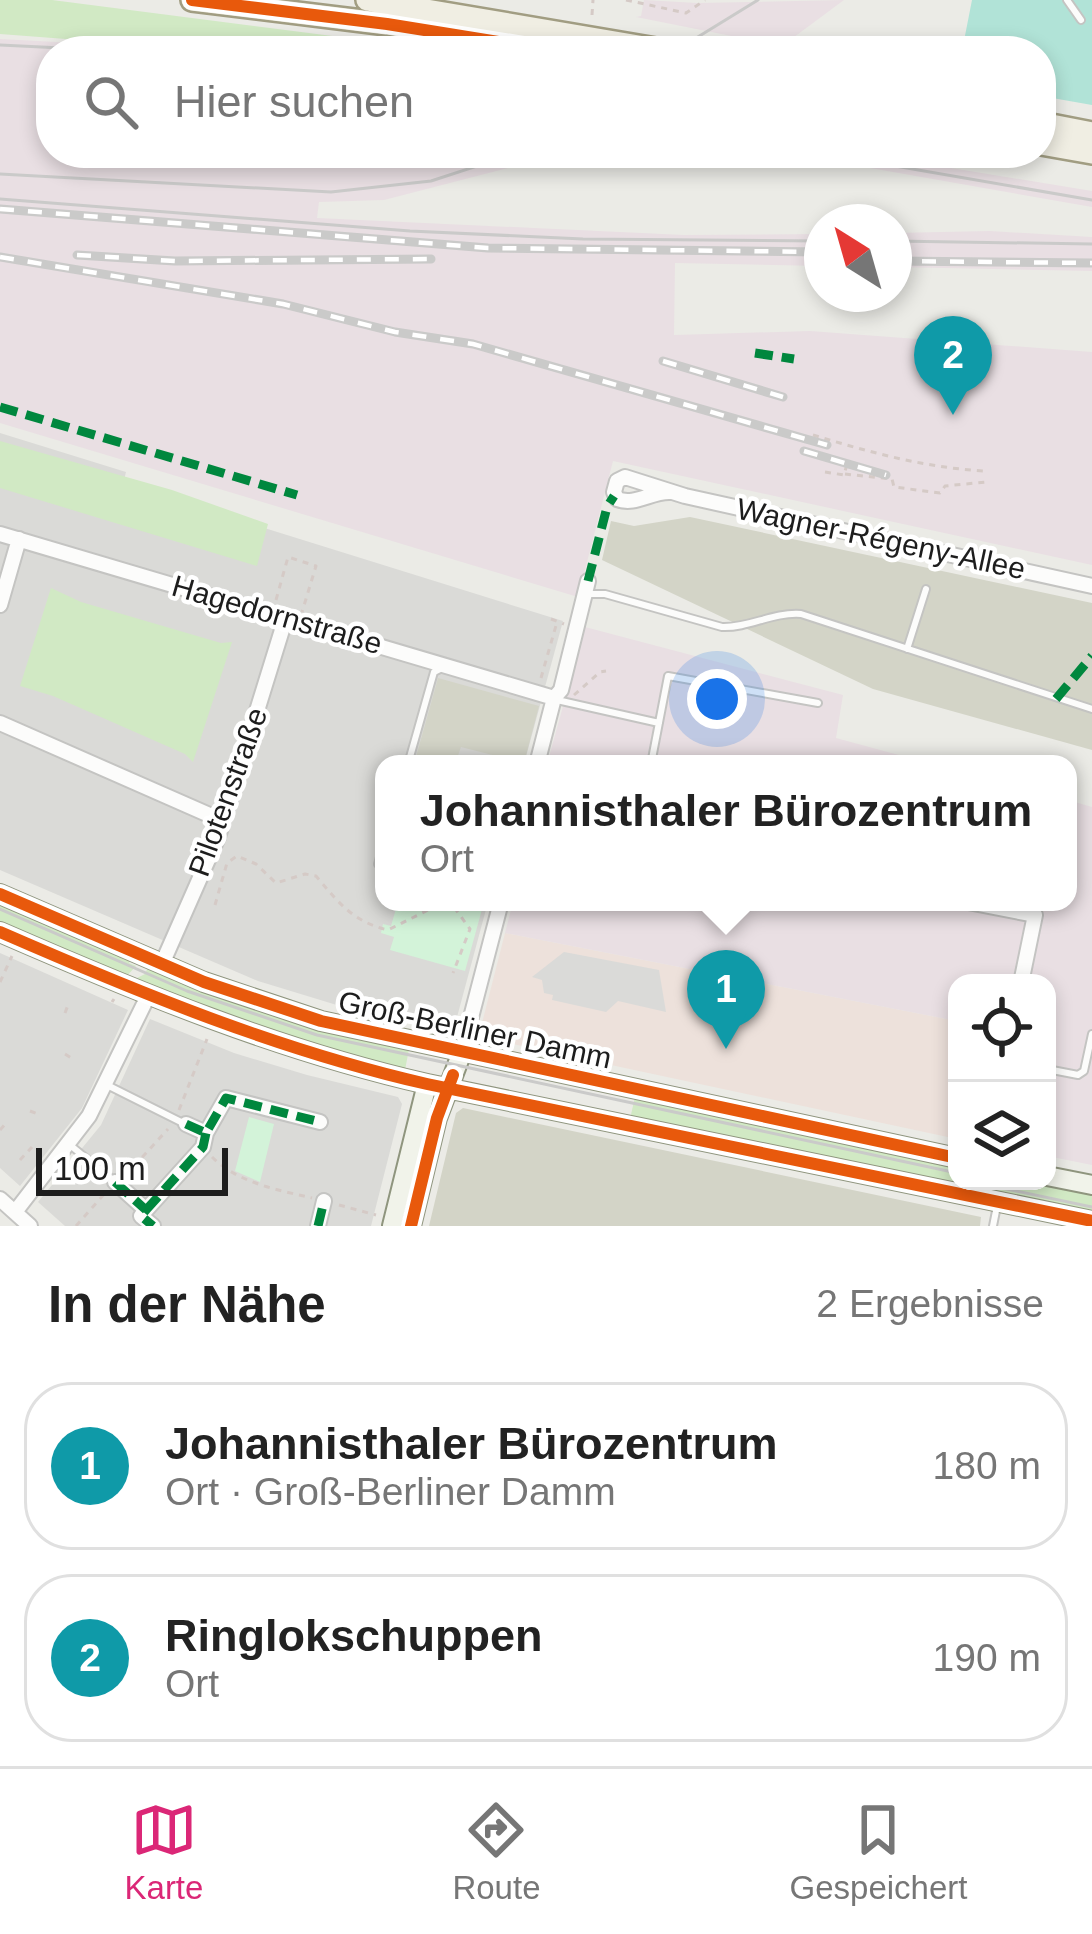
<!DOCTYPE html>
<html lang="de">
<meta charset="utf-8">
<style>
:root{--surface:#fff;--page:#f6f6f6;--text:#222;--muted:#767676;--line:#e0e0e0;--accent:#db2777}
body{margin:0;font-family:Arial,sans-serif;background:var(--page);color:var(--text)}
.controls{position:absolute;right:36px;bottom:36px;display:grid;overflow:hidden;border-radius:24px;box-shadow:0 6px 18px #0003}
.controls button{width:108px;height:108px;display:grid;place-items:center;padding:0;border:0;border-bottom:3px solid var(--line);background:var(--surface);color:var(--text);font:60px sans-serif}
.compass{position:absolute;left:804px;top:204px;width:108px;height:108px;border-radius:50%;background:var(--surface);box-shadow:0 6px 18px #0003;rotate:323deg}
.scale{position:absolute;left:36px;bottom:30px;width:192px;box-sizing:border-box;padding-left:12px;border:6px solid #1d1d1d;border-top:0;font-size:33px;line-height:42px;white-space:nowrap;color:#1d1d1d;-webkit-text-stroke:9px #fff;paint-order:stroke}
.you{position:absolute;left:717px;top:699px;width:42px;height:42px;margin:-30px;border:9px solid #fff;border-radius:50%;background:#1a73e8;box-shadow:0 0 0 18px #1a73e833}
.badge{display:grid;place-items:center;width:78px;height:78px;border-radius:50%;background:var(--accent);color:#fff;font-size:39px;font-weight:700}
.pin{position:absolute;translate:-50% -99px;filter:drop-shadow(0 3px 6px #0008)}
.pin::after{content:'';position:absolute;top:63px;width:42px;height:36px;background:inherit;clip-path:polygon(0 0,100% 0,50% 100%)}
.popup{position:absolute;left:375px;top:755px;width:702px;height:156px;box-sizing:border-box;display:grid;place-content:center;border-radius:24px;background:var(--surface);filter:drop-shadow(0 3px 9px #0005);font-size:39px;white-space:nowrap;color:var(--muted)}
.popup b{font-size:45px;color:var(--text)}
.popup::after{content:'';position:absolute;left:50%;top:100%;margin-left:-24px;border:24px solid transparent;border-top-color:var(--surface)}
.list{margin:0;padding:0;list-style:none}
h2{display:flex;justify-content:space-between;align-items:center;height:156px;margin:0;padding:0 48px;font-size:51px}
h2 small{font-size:39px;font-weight:400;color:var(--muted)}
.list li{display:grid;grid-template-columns:78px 1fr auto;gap:36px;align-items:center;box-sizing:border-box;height:168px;margin:0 24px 24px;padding:0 24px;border:3px solid var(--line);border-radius:48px}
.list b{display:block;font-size:45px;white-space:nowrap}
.list p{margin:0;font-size:39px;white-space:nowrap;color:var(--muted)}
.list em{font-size:39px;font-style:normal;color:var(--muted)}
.icon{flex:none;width:66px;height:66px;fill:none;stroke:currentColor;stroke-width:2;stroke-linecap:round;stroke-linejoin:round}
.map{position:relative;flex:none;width:1092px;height:1226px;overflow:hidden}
.search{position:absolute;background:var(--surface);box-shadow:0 6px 18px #0003;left:36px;right:36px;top:36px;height:132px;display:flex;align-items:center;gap:30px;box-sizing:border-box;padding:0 42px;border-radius:48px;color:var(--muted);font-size:45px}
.sheet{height:540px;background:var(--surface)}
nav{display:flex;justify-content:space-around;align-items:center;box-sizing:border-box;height:168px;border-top:3px solid var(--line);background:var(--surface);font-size:33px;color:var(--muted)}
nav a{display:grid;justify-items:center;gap:6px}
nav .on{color:var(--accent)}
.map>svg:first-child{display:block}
.residential{fill:#dadad7}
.commercial{fill:#ede1db}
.industrial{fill:#e9dfe3}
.construction{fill:#d3d4c7}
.grass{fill:#d1e9c4}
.park{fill:#d3f3d9}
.pitch{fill:#b1e3d7}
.parking{fill:#dadad8}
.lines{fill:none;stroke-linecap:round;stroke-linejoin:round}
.service-casing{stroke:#c4c4c2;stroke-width:10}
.minor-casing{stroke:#c4c4c2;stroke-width:18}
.secondary-casing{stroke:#8f957e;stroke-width:22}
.primary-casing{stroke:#a19d82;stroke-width:26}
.path{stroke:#d5cac6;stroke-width:3;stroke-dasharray:6 6;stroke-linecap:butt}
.service{stroke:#fcfcfb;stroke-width:6}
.minor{stroke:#fcfcfb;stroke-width:14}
.secondary{stroke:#f1f3ea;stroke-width:18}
.primary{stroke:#f0eee3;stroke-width:21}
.tram{stroke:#cacac9;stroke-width:3}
.rail-casing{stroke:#cacac9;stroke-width:9}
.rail{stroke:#fff;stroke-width:4.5;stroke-dasharray:14;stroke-linecap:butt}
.quiet{stroke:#00873e;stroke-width:9;stroke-dasharray:18 9;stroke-linecap:butt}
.cycleway-casing{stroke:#fff;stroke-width:20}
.cycleway{stroke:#e8590c;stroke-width:12}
.labels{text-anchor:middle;stroke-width:9;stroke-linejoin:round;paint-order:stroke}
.street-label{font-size:30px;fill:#1d1d1d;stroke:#fff}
</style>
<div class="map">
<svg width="1092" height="1226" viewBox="0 0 1092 1226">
<rect width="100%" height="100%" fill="#ebebe6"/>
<!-- residential -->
<path class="residential" d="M0,433L126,472L123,484L563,621L524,764H384V902H488L453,1032L340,1006L258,981L0,870Z
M0,953L128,1010L82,1108L20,1186L0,1168Z
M150,1019L234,1053L307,1075L398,1097L402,1104L371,1226H65L38,1202L101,1125Z"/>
<!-- commercial -->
<path class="commercial" d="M505,933L957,1021V1139L485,1038L480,1031Z"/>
<!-- industrial -->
<path class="industrial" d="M644,0L697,3L844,0L782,46L636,17L641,16Z
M0,39L224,51H51V153H540L512,167L384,200L319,202L317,218L684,235L822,234V266L675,263L674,335L810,331L1092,352V565L613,461L578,597L0,423Z
M785,153H860L1092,191V207Z
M990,231L1092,237V271L894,267V233Z
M585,627L843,695L836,738L932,764H547Z
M1068,800L1092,807V1165L1047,1156V983H957V1021L505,933L513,902H1068Z"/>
<!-- construction -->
<path class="construction" d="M690,517L1092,603V750L873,689L602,560L611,521L634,526Z
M438,678L539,706L524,763L461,747L455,764H414Z
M463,1108L981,1217L980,1226H429L456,1113Z"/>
<!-- grass -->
<path class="grass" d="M0,0H52L450,51H224L0,34Z
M0,441L172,490L268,524L257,566L0,488Z
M51,588L81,602L221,643L232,642L193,762L185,754L53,696L20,686Z
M0,900L132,957L129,963L136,966L124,979L0,924Z
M149,965L409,1049L405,1070L349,1058L139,986L141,980L137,978L145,974Z
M635,1097L955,1164V1188L630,1119Z
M971,1181H1039L1092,1191V1215L976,1192L977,1186L968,1184Z"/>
<!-- park -->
<path class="park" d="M398,902H484L465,971L390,950L394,937L381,933L383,924L391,926Z
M249,1117L274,1124L260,1182L235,1171Z"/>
<!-- pitch -->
<path class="pitch" d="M972,0H1092V105L1041,96V51H962Z"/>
<!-- parking -->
<path class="parking" d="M564,952L659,970L666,1012L618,1001L606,1012L552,1000L553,995L544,993L542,980L532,977Z"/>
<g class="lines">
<!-- service casing -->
<g class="service-casing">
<path id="service" d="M1067,0L1081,20
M585,594H605L722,627C750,628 772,612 801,614L1092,709
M907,649L926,589
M557,700L659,723
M408,764L434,672L444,667
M651,764L668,676L818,703
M378,864L384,843
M1047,1069L1078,1075L1084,1071L1092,1034
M109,1086L183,1123
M70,1145L114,1181
M993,1226L997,1206"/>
</g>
<!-- minor casing -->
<g class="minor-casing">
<path id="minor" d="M669,492C650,492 635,506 617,499L614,492L617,481L625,477L685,496L1092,586
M0,534L554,698
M0,605L19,539
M0,723L223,821
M537,764L554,698L561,690L588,581
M968,902L1035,915L1021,983
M162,964L218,837L286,617
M462,1052L501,902
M186,1124L206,1133L226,1098L320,1122
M115,1182L146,1210L141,1216L153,1226
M0,1199L30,1226
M146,1210L203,1147L206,1133
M15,1212L89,1116L148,996
M318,1226L324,1201"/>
</g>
<!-- secondary casing -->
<g class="secondary-casing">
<path id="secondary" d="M0,894L204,982L321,1021L957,1158
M0,932C140,993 278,1050 427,1084L1092,1221
M1047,1176L1092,1185
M392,1226L427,1084
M411,1226L437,1118L462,1052"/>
</g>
<!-- primary casing -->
<g class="primary-casing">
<path id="primary" d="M192,0L387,24L555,51
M367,0L668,51
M1041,123L1092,133
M1041,144L1092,153"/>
</g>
<!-- path -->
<path class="path" d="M626,0L686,13L705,0
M592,15L593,0
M813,435C869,452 926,468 985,471
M825,472L844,475L847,464
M845,474L892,479L894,487L940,493L945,486L986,482
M276,600L288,557L316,566L302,612
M551,619L564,624
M541,678L557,622
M574,695L600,672L606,671
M215,905L227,863L237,856L256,864L276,883L305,874L316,876C338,902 353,922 388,930L430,909L451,903L470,929L453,973
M0,982L12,956
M112,1002L114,999
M65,1013L68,1005
M65,1054L73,1059
M179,1110L207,1039
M30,1111L40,1115
M0,1130L7,1122
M952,1138L957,1114
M212,1157C238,1183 278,1190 312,1198
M20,1160L32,1147
M126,1175L168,1129
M339,1205L376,1215
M76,1226L106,1192"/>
<!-- service -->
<use href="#service" class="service"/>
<!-- minor -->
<use href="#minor" class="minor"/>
<!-- secondary -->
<use href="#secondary" class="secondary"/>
<!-- primary -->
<use href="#primary" class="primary"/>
<!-- tram -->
<path class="tram" d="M0,45L124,51
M675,51L758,0
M820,153L1092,200
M0,174L331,192L431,181L517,153
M0,199L410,231L583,239L822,241
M894,241L1092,244
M0,909L187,991L317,1035L957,1173
M968,1181L1092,1207"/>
<!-- rail casing -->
<g class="rail-casing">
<path id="rail" d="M0,209L488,248L822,252
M77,255L175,261L431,259
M0,257L283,304L395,332L473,344L827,445
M894,261L1092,263
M663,361L783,397
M804,451L886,475"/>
</g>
<!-- rail -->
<use href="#rail" class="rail"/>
<!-- quiet -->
<path class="quiet" d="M755,353L794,359
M0,407L297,495
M588,581L607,507L614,496
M1056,699L1092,656
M186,1124L206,1133L226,1098L320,1122
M115,1182L146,1210L141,1216L153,1226
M146,1210L203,1147L206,1133
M318,1226L324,1201"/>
<!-- cycleway casing -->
<g class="cycleway-casing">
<path id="cycleway" d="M192,0L387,24L555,51
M0,894L204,982L321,1021L957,1158
M0,932C140,993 278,1050 427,1084L1092,1221
M411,1226L437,1118L453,1075"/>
</g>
<!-- cycleway -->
<use href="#cycleway" class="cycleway"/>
</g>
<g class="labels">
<!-- street labels -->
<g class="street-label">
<text transform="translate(881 539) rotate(12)" y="10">Wagner-Régeny-Allee</text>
<text transform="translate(277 615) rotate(16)" y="10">Hagedornstraße</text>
<text transform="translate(228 792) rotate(-70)" y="10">Pilotenstraße</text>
<text transform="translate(475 1030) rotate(12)" y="10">Groß-Berliner Damm</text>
</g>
</g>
</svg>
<div class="controls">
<button><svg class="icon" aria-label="locate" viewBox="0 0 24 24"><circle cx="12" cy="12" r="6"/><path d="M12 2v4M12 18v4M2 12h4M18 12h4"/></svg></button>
<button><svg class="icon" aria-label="layers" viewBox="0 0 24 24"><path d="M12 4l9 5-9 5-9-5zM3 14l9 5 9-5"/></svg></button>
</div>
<svg class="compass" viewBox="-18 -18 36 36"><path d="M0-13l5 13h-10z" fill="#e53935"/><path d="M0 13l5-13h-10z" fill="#767676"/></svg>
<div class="scale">100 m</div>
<div class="you"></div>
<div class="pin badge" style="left:726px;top:1049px;background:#0f9aa8">1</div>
<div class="popup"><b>Johannisthaler Bürozentrum</b>Ort</div>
<div class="pin badge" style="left:953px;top:415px;background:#0f9aa8">2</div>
<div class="search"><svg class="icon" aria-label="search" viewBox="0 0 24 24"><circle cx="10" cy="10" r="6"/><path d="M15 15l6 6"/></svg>Hier suchen</div>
</div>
<section class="sheet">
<h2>In der Nähe<small>2 Ergebnisse</small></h2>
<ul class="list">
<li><span class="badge" style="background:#0f9aa8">1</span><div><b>Johannisthaler Bürozentrum</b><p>Ort · Groß-Berliner Damm</p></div><em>180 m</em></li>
<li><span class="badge" style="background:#0f9aa8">2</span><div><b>Ringlokschuppen</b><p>Ort</p></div><em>190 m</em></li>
</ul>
</section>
<nav>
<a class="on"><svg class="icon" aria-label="map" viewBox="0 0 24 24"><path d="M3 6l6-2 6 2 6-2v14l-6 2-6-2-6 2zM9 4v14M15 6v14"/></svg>Karte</a>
<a><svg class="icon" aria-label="directions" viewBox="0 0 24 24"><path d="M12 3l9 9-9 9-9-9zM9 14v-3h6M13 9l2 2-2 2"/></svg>Route</a>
<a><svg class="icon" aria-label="saved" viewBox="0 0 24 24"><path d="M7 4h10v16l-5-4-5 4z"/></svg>Gespeichert</a>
</nav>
